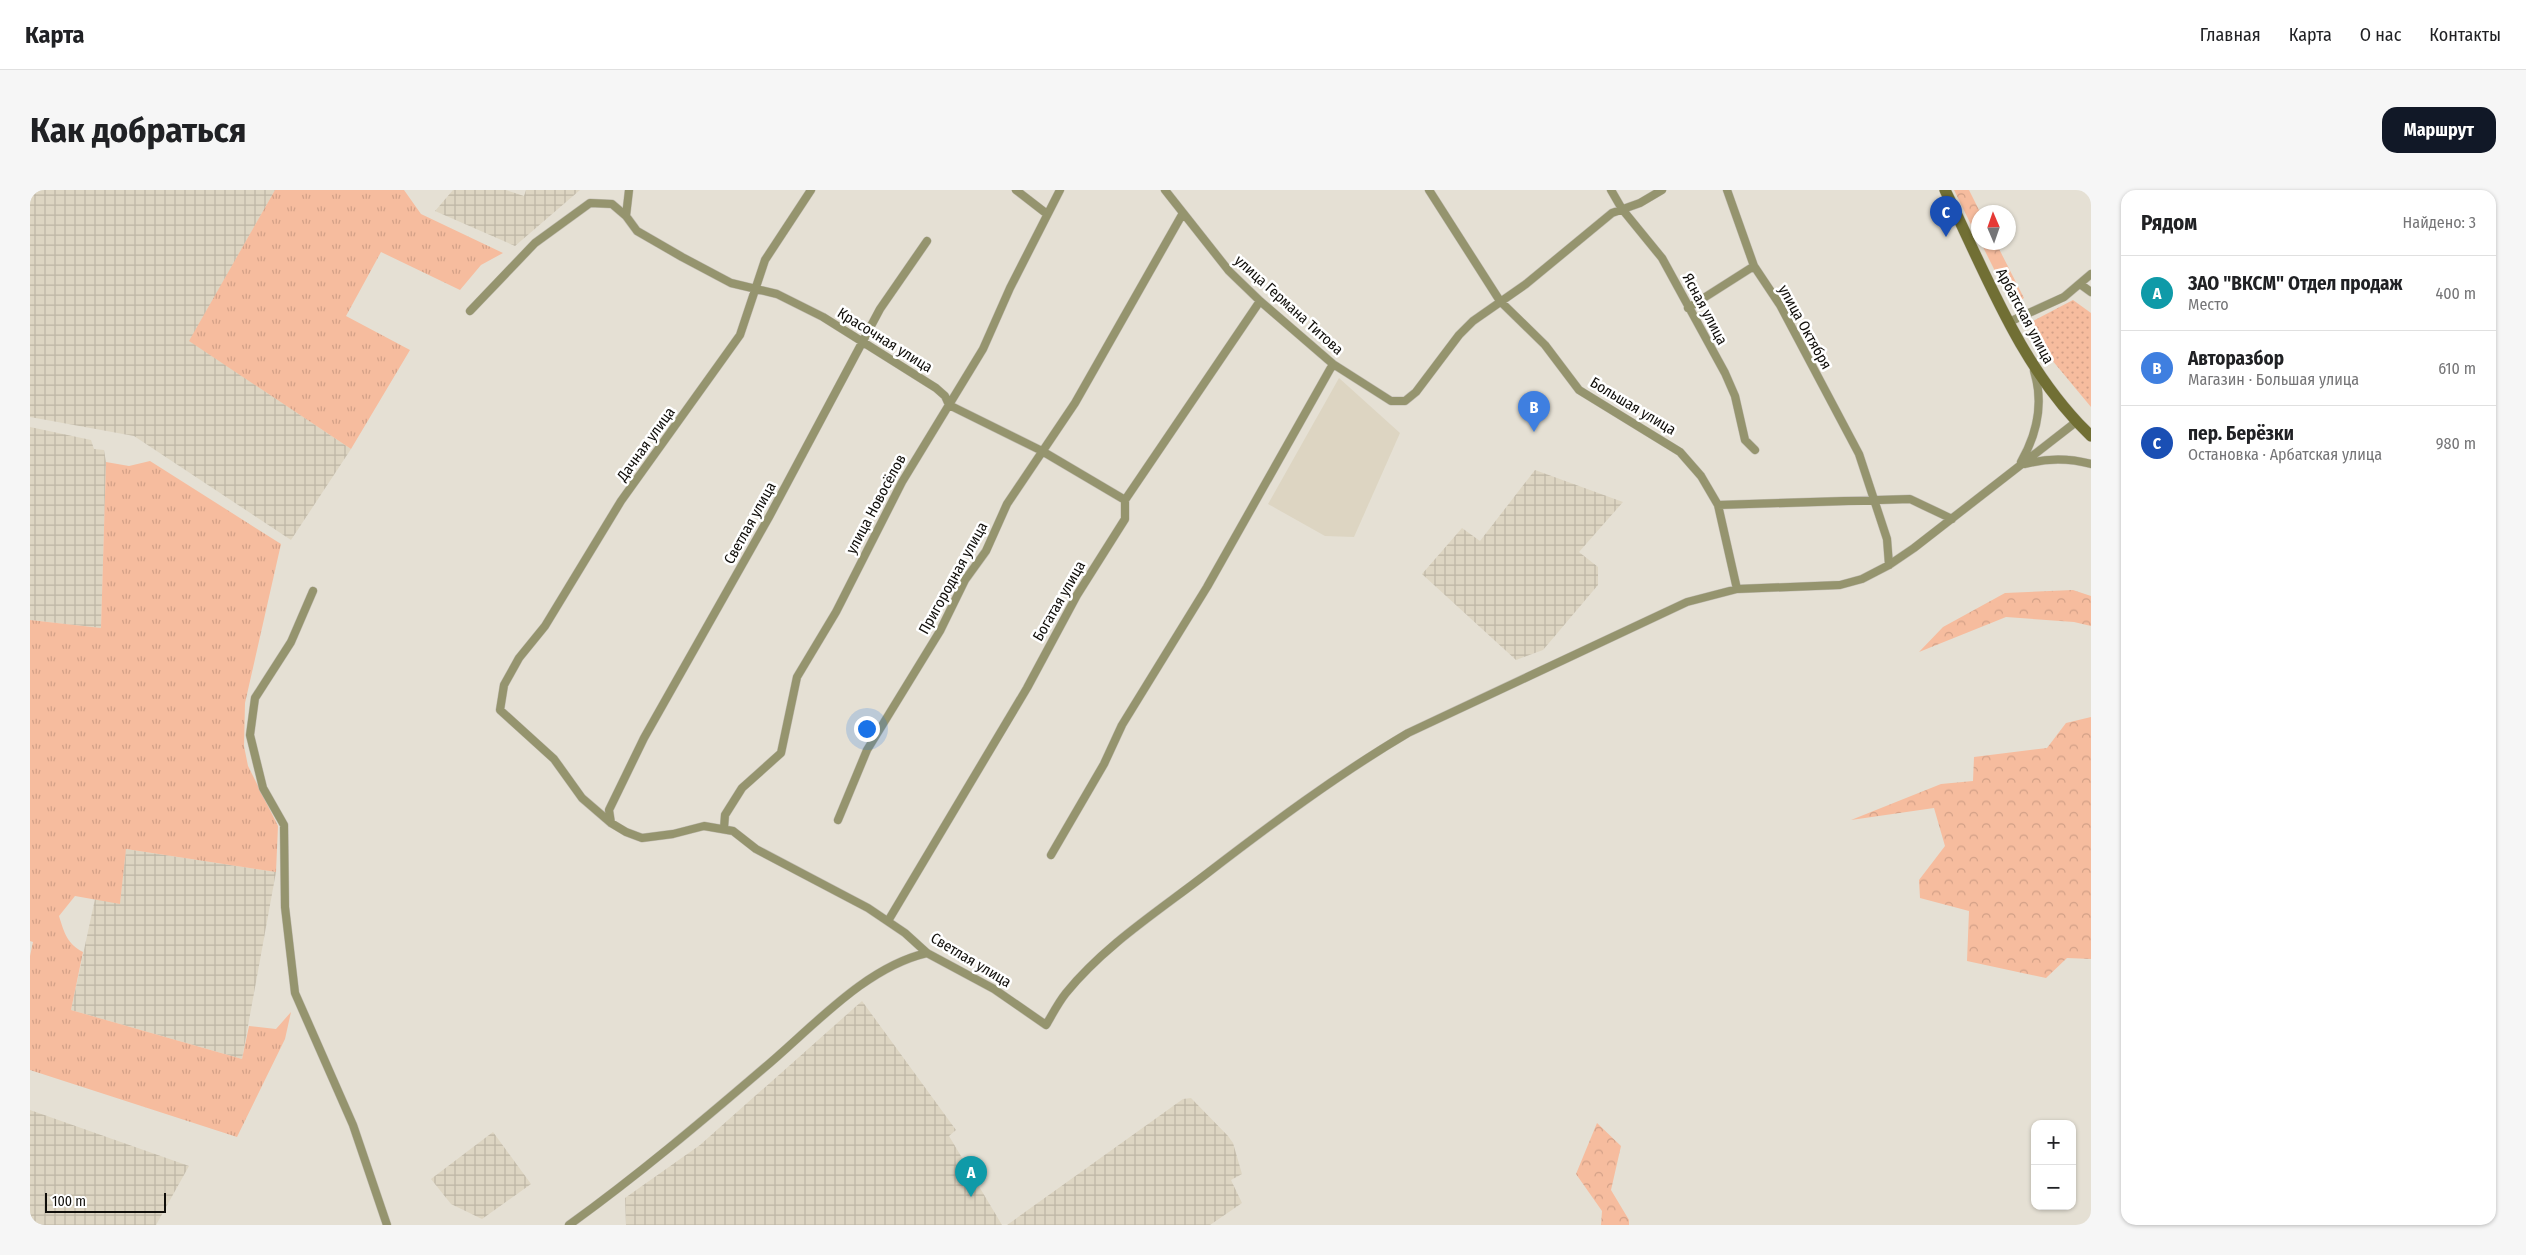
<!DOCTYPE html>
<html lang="ru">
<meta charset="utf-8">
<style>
:root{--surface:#fff;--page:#f6f6f6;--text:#202124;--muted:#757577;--line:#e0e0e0;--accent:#111827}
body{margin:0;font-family:"Fira Sans Condensed",sans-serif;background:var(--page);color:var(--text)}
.controls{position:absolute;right:15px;bottom:15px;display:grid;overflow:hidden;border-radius:10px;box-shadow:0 1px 4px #0004}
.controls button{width:45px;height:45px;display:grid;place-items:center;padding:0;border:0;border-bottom:1px solid var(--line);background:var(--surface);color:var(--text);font:25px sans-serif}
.compass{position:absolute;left:1941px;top:15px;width:45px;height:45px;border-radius:50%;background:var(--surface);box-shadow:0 1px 4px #0004;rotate:358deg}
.scale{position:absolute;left:15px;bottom:12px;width:121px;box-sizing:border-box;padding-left:5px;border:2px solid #100e0a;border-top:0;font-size:14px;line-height:18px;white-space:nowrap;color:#100e0a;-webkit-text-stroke:4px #fff;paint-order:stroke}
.you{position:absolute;left:836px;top:538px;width:18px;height:18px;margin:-12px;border:4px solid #fff;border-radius:50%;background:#1a73e8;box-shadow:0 0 0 8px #1a73e833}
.badge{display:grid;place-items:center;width:32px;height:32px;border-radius:50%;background:var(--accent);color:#fff;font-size:16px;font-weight:700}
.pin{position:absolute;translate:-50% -41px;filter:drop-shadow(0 1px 2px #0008)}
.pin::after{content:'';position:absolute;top:26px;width:18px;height:15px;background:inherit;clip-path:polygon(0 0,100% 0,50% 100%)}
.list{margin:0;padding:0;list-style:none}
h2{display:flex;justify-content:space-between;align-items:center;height:65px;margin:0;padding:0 20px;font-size:21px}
h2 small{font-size:16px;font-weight:400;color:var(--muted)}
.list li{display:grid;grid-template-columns:32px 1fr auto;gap:15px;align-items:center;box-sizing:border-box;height:75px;padding:0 20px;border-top:1px solid var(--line)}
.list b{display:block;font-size:19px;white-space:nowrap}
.list p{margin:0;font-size:16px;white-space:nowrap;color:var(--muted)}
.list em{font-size:16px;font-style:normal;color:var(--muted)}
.map{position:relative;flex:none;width:2061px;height:1035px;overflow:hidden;border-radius:15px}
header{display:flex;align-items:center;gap:30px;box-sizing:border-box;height:70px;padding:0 25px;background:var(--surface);border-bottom:1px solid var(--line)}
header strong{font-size:24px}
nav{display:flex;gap:28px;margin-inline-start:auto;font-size:18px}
.intro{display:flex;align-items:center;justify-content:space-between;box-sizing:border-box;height:120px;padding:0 30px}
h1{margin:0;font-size:35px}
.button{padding:12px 22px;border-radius:15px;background:var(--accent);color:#fff;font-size:18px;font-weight:700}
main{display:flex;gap:30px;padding:0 30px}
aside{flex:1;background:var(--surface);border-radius:15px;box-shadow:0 1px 4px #0004}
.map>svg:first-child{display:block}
.built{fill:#ddd5c2}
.industrial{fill:url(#industrial-grid)}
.grass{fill:url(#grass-tufts)}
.forest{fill:url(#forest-crowns)}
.park{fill:url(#park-dots)}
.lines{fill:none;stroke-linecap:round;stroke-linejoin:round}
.street-casing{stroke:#c3beb4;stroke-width:9}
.secondary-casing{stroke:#c3beb4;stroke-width:12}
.street{stroke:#95946e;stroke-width:8}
.secondary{stroke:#716f34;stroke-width:11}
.labels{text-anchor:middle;stroke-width:5;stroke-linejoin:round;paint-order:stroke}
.street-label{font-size:15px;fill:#100e0a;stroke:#fff}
</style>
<header>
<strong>Карта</strong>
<nav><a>Главная</a><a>Карта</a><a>О нас</a><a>Контакты</a></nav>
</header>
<div class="intro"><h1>Как добраться</h1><a class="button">Маршрут</a></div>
<main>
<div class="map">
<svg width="2061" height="1035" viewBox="0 0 2061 1035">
<defs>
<pattern id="industrial-grid" width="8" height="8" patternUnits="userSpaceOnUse" patternTransform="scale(1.25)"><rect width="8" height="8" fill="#ddd5c2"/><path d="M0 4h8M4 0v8" fill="none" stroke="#bdb6a5"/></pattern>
<pattern id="grass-tufts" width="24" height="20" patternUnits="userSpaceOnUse" patternTransform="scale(1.25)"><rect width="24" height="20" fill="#f6bc9e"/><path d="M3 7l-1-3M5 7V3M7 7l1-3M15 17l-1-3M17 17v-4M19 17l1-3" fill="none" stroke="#d2a087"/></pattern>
<pattern id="forest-crowns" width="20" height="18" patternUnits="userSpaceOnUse" patternTransform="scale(1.25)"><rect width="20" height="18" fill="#f6bc9e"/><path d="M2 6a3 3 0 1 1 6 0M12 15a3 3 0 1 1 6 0" fill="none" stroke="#d2a087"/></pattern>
<pattern id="park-dots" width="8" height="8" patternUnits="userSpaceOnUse" patternTransform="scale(1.25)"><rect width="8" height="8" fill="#f6bc9e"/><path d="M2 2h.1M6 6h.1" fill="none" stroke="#d2a087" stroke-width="1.8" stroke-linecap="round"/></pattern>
</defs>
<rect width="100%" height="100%" fill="#e5e0d4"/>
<!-- built -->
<path class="built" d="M1309,188L1370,243L1324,347L1295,346L1238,314Z"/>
<!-- industrial -->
<path class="industrial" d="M2,0H245L160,151L321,259L261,350L104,246L0,227V3Z
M423,0H476L494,6L496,0H550L485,56L405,21Z
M0,237L61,250L64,259L74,260L76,272L71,438L0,430Z
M1505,280L1593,312L1549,362L1568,377V395L1513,460L1486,470L1392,384L1432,338L1450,351Z
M96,659L246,682L212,869L41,820L65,709L90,713Z
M832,811L926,940L919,946L972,1035H596L595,1008L670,955Z
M1161,908L1198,946L1203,953L1212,984L1201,990L1212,1013L1180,1035H977L1153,909Z
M0,920L159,976L126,1035H0Z
M463,942L501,994L452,1029L421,1014L401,989Z"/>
<!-- grass -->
<path class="grass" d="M245,0H374L391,24L473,63L451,75L430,100L351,62L316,126L380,160L321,259L159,151Z
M120,271L251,354L215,513L214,556L218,576L248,636L246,682L96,659L90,714L45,706L29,726C34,742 37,754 53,762L41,820L212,869L219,836L246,839L261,822L255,849L207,947L0,880V766L3,752L0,751V430L71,438L76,272L99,276Z"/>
<!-- forest -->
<path class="forest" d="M1924,0H1939L1950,22L1948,49Z
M1951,53H1966L1994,108L1982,115Z
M2043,400L2061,406V436L2044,432L1976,427L1889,462L1913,437L1975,403Z
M2061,527V769L2037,768L2016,788L1937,771L1939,721L1890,708L1889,690L1915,656L1904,618L1821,630L1911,594L1943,591L1944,567L2017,558L2036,533Z
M1567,933L1591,956L1581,1000L1599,1030V1035H1571L1572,1021L1546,984Z"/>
<!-- park -->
<path class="park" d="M2043,110L2061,123V217L2002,146L2003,131Z"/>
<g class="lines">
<!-- street casing -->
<g class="street-casing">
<path id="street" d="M781,0L735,70L710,145L591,311L515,436L489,468L474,495L470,520L524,569L552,608L581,633L596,642L612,648L643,644L674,636L703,641L726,659L838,718L875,743L897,763L964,799L1016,835C1022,825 1028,813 1036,803C1074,756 1127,722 1175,685C1240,635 1307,585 1378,543L1657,412L1707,399L1810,395L1832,389L1859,375L1884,358L2046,232
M986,0L1017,24
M1135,0L1199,81L1230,111L1303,174L1361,211H1375L1386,202L1429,145L1443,131L1496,94L1582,23L1610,13L1632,0
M1399,0L1470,111L1515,155L1549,200L1650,262L1671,286L1688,315L1707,399
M1581,0L1592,19L1632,68L1695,183L1705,206L1715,250L1725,260
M1697,0L1724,76L1750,115L1829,264L1857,349L1859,375
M596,26L607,41L652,67L701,93L747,104L793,127L906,198L915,206L919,215L1012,261L1095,310
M2050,94L2061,102
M1658,118L1724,76
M440,121L505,53L560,13L582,14L596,26L599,0
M1979,132L2034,107L2061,84
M1991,272C2007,244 2014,213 2004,181
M1995,274C2017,268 2039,268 2061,274
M1688,315L1880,309L1922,329
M283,401L261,452L225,508L220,545L233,598L254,635L255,717L265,803L323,935L357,1035
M808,630L837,560L910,441L935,390L956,361L977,314L1045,213L1153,23
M581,633L579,620L614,548L739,327L850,119L897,51
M694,638L695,625L712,598L751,563L767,487L806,422L872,292L953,159L980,98L1030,0
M1021,665L1074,574L1092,535L1177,397L1303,174
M858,731L997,498L1047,405L1095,329V310L1230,111
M539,1035C607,986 671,932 734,878C782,838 835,777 897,763"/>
</g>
<!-- secondary casing -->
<g class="secondary-casing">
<path id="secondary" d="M1915,0C1957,86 1991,179 2061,246"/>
</g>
<!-- street -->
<use href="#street" class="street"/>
<!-- secondary -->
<use href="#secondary" class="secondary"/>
</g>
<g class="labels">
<!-- street labels -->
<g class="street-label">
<text transform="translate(1259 115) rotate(42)" y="5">улица Германа Титова</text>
<text transform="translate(1675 119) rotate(62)" y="5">Ясная улица</text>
<text transform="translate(1995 126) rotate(62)" y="5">Арбатская улица</text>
<text transform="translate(1775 137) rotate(61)" y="5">улица Октября</text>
<text transform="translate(855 150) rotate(32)" y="5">Красочная улица</text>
<text transform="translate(1603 216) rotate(31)" y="5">Большая улица</text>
<text transform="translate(616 254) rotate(-54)" y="5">Дачная улица</text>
<text transform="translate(846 314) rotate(-62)" y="5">улица Новосёлов</text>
<text transform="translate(720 333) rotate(-61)" y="5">Светлая улица</text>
<text transform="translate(923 388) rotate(-61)" y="5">Пригородная улица</text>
<text transform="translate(1029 411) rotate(-60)" y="5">Богатая улица</text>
<text transform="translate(941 770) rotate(31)" y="5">Светлая улица</text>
</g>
</g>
</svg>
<div class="controls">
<button>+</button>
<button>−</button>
</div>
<svg class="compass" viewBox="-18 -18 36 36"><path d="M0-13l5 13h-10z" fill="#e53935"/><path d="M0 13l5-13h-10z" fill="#757577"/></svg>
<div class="scale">100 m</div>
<div class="you"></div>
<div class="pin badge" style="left:941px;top:1007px;background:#0f9aa8">A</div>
<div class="pin badge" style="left:1504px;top:242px;background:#3f7fe0">B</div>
<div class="pin badge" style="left:1916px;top:47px;background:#1a4fb4">C</div>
</div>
<aside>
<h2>Рядом<small>Найдено: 3</small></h2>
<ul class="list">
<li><span class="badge" style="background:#0f9aa8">A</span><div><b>ЗАО &quot;ВКСМ&quot; Отдел продаж</b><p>Место</p></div><em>400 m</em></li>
<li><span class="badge" style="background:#3f7fe0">B</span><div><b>Авторазбор</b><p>Магазин · Большая улица</p></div><em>610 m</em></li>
<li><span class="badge" style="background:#1a4fb4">C</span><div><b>пер. Берёзки</b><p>Остановка · Арбатская улица</p></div><em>980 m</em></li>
</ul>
</aside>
</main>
